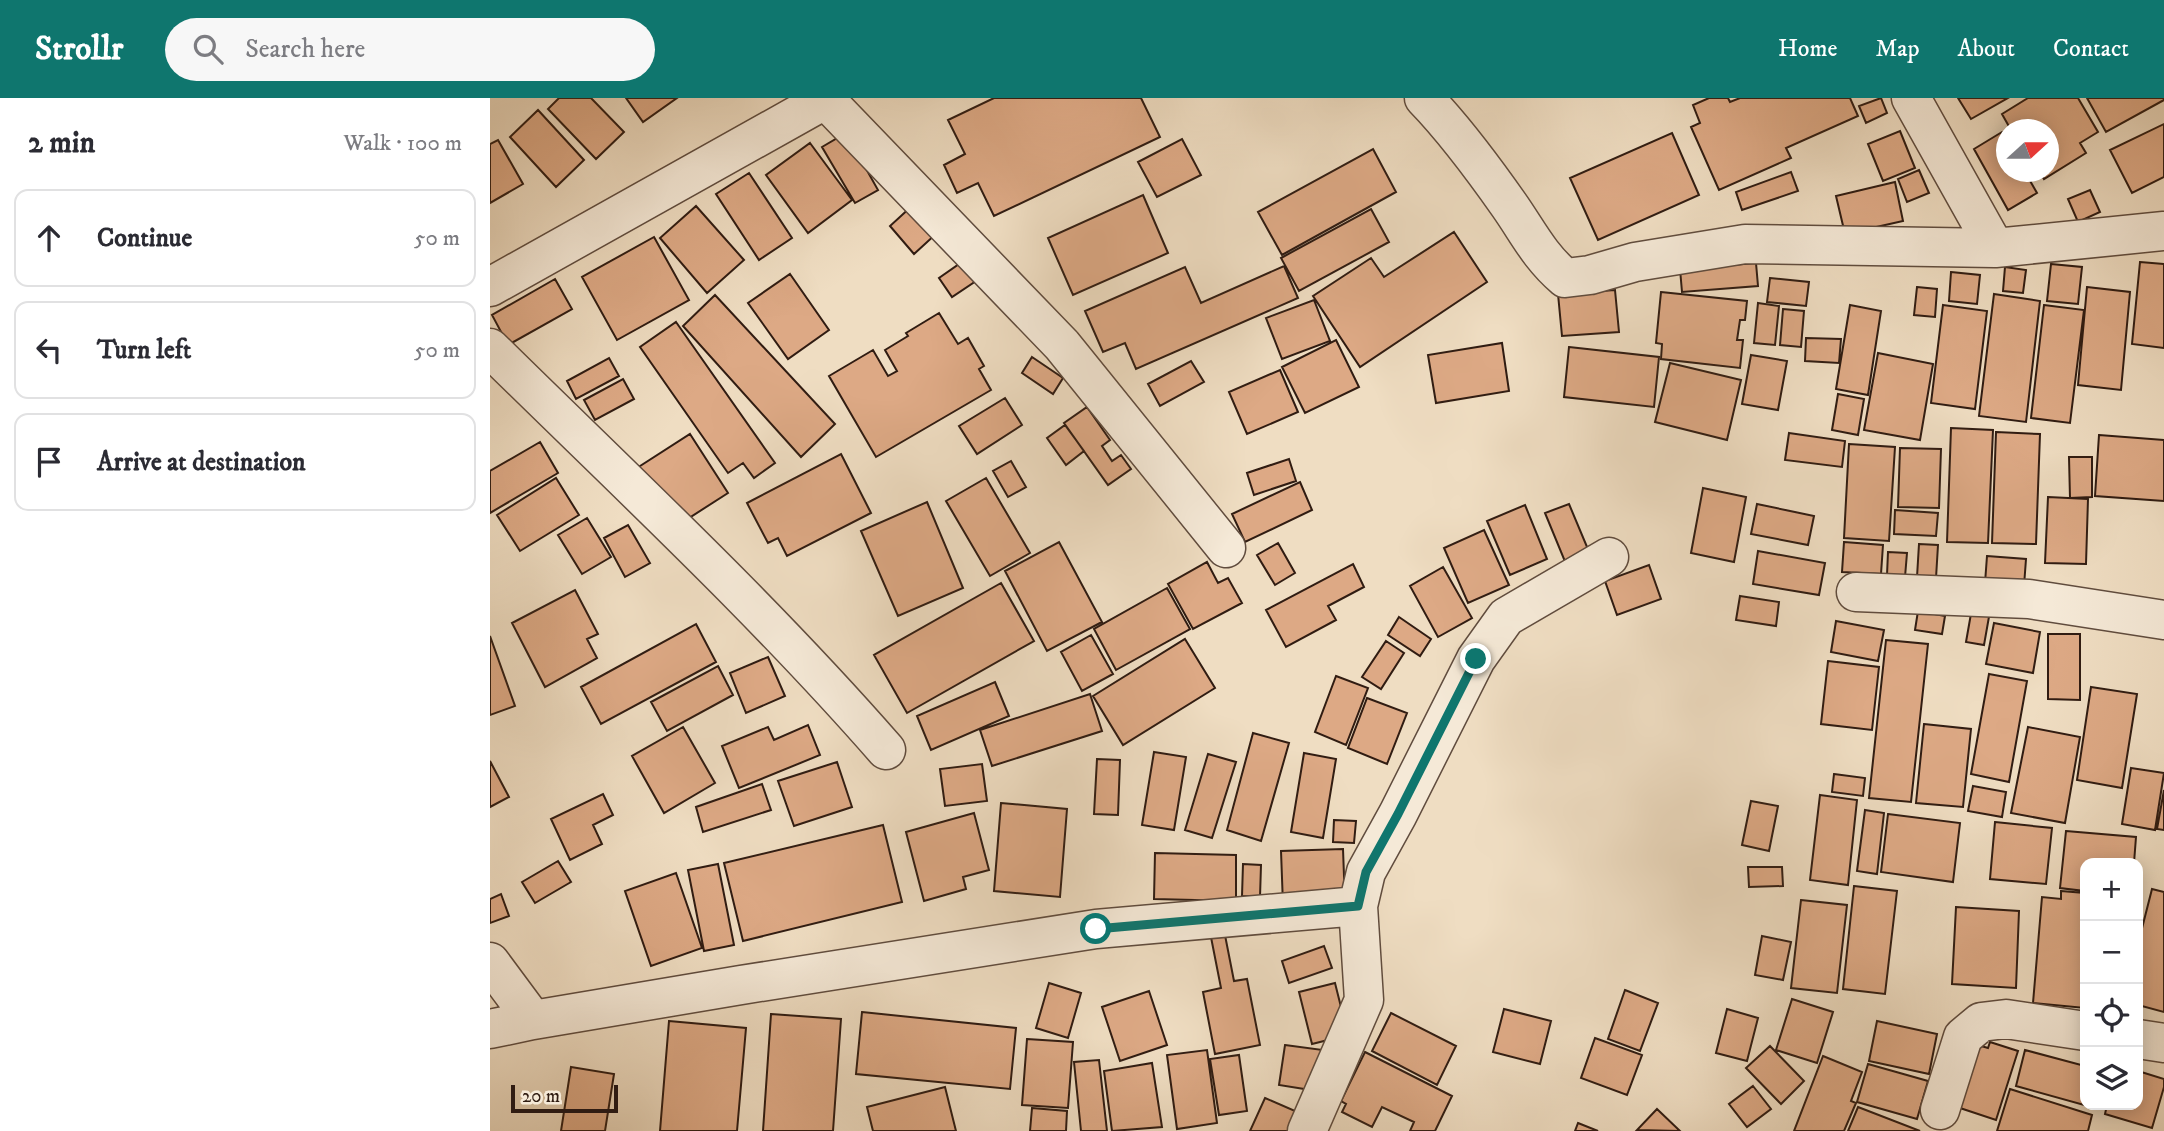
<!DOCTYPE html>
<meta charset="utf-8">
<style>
:root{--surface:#fff;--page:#f7f7f7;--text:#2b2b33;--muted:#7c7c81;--line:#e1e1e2;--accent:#0f766e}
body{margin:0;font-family:"IM FELL DW Pica",serif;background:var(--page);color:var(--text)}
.controls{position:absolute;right:21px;bottom:21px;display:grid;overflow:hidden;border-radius:14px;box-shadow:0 4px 18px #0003}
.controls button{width:63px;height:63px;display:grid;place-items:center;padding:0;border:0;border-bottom:2px solid var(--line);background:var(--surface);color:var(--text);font:35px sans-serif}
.compass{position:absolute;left:1506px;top:21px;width:63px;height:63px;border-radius:50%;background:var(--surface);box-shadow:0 4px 18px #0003;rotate:69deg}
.scale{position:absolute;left:21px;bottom:18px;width:107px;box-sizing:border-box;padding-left:7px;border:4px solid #301c12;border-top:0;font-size:19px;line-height:24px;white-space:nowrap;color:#301c12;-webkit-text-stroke:5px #f5e9d7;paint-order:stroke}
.stop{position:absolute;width:21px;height:21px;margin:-16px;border:5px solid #0f766e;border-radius:50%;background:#fff}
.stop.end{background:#0f766e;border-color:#fff;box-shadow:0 2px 7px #0008}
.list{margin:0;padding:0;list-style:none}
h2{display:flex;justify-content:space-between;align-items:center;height:91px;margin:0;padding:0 28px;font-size:30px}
h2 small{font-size:23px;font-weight:400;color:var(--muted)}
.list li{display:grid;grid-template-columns:46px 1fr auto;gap:21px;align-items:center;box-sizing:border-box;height:98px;margin:0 14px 14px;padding:0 14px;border:2px solid var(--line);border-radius:14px}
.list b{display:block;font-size:26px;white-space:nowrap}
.list em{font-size:23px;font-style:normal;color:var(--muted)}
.icon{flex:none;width:38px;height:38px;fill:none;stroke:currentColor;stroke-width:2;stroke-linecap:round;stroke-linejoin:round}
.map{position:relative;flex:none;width:1674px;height:1033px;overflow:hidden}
header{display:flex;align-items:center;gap:42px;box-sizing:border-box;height:98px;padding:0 35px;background:var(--accent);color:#fff}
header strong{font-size:33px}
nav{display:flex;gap:38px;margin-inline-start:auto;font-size:24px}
.search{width:490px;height:63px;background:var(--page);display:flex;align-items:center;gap:18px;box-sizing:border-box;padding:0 24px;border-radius:38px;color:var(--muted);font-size:26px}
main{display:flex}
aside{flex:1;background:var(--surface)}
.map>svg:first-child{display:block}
.building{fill:#dda985;stroke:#301c12;stroke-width:2}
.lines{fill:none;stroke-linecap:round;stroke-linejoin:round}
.minor-casing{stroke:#604c3e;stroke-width:41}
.minor{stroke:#f5e9d7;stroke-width:38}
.route{stroke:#0f766e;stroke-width:9}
</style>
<header>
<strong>Strollr</strong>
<div class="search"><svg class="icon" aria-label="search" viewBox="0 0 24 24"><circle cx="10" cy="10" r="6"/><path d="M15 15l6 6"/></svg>Search here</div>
<nav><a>Home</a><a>Map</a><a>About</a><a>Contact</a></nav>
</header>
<main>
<aside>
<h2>2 min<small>Walk · 100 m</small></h2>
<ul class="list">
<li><svg class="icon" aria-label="ahead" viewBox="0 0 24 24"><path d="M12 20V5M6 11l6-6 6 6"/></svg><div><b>Continue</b></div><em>50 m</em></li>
<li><svg class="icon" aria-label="left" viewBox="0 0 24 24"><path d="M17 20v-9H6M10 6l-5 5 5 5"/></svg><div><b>Turn left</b></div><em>50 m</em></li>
<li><svg class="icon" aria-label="arrive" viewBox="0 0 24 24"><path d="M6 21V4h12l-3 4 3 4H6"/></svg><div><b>Arrive at destination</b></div></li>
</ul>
</aside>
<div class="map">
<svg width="1674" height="1033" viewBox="0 0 1674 1033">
<rect width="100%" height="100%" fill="#efddc2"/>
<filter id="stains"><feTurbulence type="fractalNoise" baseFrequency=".00286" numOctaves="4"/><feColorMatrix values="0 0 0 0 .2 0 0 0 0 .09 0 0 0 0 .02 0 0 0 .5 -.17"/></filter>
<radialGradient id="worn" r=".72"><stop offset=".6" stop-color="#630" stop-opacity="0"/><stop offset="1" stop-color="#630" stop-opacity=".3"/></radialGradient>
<!-- building -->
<path class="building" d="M69,0H101L134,34L106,61L58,11Z
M136,0H187L153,24Z
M504,0H651L670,39L504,118L488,85L467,95L454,67L475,56L458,22Z
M1219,0H1238L1240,4L1250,0H1360L1368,18L1296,50L1301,60L1229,92L1201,29L1210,25L1203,7Z
M1391,0L1397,15L1376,25L1369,8Z
M1468,0H1518L1481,21Z
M1538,0H1588L1608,34L1590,45L1596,55L1554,81L1550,74H1559V32H1521L1512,16Z
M1597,0H1674V2L1616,34Z
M48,12L94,62L66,89L20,39Z
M1674,26V79L1642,95L1620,52Z
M1410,33L1425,70L1393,83L1378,46Z
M1512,34L1517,42V74H1535L1547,95L1518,112L1484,51Z
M356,35L388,92L365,105L332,49Z
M1182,35L1209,97L1108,142L1080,80Z
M692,41L711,77L667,99L648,64Z
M8,42L33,86L0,105V46Z
M320,45L362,102L318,135L276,77Z
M883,51L906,94L792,157L768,114Z
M1429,72L1439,95L1417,104L1408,81Z
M1301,74L1308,93L1252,112L1246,94Z
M259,75L302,140L269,162L226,96Z
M1405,84L1413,123L1355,136L1346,98Z
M1600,92L1610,114L1588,124L1578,101Z
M653,97L678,155L583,197L558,140Z
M423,107L447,135L424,156L400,128Z
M206,108L254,162L217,195L170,140Z
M881,111L899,144L809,193L791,160Z
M964,134L997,184L870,269L823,198L881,160L894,179Z
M164,139L199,202L127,242L92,179Z
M472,164L486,183L462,199L449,180Z
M1650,164L1674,166V250L1642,246Z
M1266,165L1268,188L1192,194L1190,171Z
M1561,166L1592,169L1588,206L1557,203Z
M794,168L808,200L646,271L635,245L613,254L595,213L695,169L711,205Z
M1515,169L1536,172L1533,195L1513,193Z
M1461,174L1490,177L1487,206L1459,203Z
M300,176L339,232L298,261L258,205Z
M1280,180L1319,184L1316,208L1277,204Z
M65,181L82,211L18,247L2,217Z
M1427,189L1447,191L1445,219L1424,217Z
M1597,189L1640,194L1631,292L1588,287Z
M1125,192L1129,234L1072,238L1068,196Z
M1171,194L1257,203L1255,222H1250L1247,242H1253L1250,270L1171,261L1172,246L1166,245Z
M1504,196L1550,203L1536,324L1489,318Z
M225,197L345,326L311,359L193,228Z
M824,202L840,243L792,261L776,220Z
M1268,205L1289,208L1285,247L1264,245Z
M1360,207L1391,213L1378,297L1346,291Z
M1453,207L1497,213L1485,311L1441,305Z
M1554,207L1594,212L1580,325L1541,320Z
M1293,211L1314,213L1311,249L1290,247Z
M449,215L468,246L478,240L494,268L489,271L501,292L386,359L339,278L383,252L398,278L407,273L395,252L418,238L416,235Z
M186,224L285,365L264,380L253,365L238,375L150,249Z
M1316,240L1351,241L1349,265L1315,263Z
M846,242L869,289L815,315L792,269Z
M1012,245L1019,293L946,305L938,257Z
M1079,249L1169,259L1164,309L1074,299Z
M1388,255L1443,266L1430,342L1374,332Z
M1261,257L1297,263L1288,312L1252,306Z
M542,259L573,280L563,296L532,275Z
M119,260L129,278L86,301L77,283Z
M701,263L714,284L670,308L658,286Z
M1180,265L1251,282L1237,342L1165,324Z
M790,272L808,314L757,336L739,294Z
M133,281L144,301L105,322L94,302Z
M1348,296L1374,301L1368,337L1342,332Z
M515,300L532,327L487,356L469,328Z
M597,309L620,342L612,348L622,363L631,357L641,371L618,387L574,325Z
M575,327L594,353L576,367L557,340Z
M1461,330L1503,332L1498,445L1457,444Z
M1506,334L1550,336L1546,446L1502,445Z
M1299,335L1355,343L1352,369L1295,362Z
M200,336L238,395L185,429L147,370Z
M1609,337L1674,342V403L1605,398Z
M50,344L68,375L0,415V373Z
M1359,346L1405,349L1399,443L1354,440Z
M1410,350L1451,351L1449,410L1408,409Z
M351,356L381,415L297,458L288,440L278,445L257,405Z
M1579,359H1602V399L1580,400Z
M799,361L806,383L764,397L757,375Z
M521,363L536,389L518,399L503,373Z
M66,380L89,417L30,453L7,417Z
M496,380L540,455L500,478L456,403Z
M810,384L822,412L755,444L742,416Z
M1213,390L1256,399L1244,464L1201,455Z
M1558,399L1598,401L1596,466L1555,465Z
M437,404L473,490L408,518L371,433Z
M1079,406L1100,456L1076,466L1055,415Z
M1267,406L1324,418L1318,447L1261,436Z
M1035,407L1057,461L1020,477L997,423Z
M1405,412L1448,415L1446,438L1404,436Z
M97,420L121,459L92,476L68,437Z
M138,427L160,465L135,479L114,440Z
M994,432L1019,487L978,505L954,450Z
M569,444L612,524L557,553L515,473Z
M1354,444L1393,447L1391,476L1352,474Z
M788,445L805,475L785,487L767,457Z
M1429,446L1448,447L1446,480L1427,479Z
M1268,453L1335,465L1329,497L1263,486Z
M1398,454L1417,455L1415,479L1397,477Z
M1497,458L1536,461L1534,488L1495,485Z
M717,464L728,485L738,480L752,505L703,531L678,486Z
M863,466L874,489L838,508L846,522L796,549L776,512Z
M1159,467L1171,501L1127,517L1115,483Z
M953,469L982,520L948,539L920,488Z
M511,485L544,543L417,615L384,557Z
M677,490L700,531L626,572L604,531Z
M85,492L108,536L97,541L107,560L55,589L22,525Z
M1250,498L1289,504L1286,528L1246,522Z
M1482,510L1500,513L1494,547L1476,544Z
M1428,513L1455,518L1452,536L1425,532Z
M909,519L941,541L930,558L898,537Z
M1346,523L1394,532L1388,563L1341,554Z
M1504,525L1550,534L1543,575L1496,566Z
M206,526L226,564L111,626L91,589Z
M1558,536H1590V602L1558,601Z
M601,537L623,576L592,593L571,554Z
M0,538L25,608L0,617Z
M695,541L725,590L633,647L603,598Z
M1396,542L1438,546L1421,704L1379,700Z
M896,543L914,555L891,591L872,579Z
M278,559L295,598L256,615L240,575Z
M1338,563L1389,569L1382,632L1331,626Z
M228,568L243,597L177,633L161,604Z
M1499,576L1537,583L1519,684L1481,676Z
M846,578L878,590L856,647L825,634Z
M505,584L519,618L441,652L427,618Z
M1601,589L1647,596L1632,690L1587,682Z
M600,596L612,633L502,668L490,632Z
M877,600L917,615L897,666L858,650Z
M1434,626L1481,631L1473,709L1426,705Z
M318,627L330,657L249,690L232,648L278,629L284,642Z
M193,629L225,685L174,715L142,658Z
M1538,629L1590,639L1575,725L1521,715Z
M763,635L799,645L771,743L737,732Z
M664,654L696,659L684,732L652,727Z
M814,655L846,661L833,740L801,734Z
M718,656L746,664L722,740L695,732Z
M607,661L630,662L628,717L604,716Z
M0,663L19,699L0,709Z
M347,664L362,709L304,728L288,683Z
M492,666L497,703L455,708L450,671Z
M1641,670L1674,675L1665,732L1632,726Z
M1344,676L1375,680L1373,698L1342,694Z
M272,686L281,712L213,734L206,709Z
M1483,688L1516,694L1512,719L1478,713Z
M1674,692V732L1667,731Z
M113,696L123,717L103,727L112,746L80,762L61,721Z
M1330,697L1367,702L1358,787L1320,782Z
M1261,703L1288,708L1279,753L1252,747Z
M511,705L577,711L570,799L504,793Z
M1375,712L1394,715L1387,776L1367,773Z
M484,715L499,772L473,779L476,791L434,803L416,734Z
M1398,716L1470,725L1463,784L1391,774Z
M844,722L866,723L864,745L843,744Z
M1505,724L1562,730L1556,786L1500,781Z
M393,727L412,804L253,843L234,765Z
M1576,733L1646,739L1644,765H1595V793L1570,790Z
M853,751L855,805L793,807L791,753Z
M665,755L746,757V803L664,801Z
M68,763L81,784L45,805L32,784Z
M228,766L244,847L214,853L198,772Z
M753,766L771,767L770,799L752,798Z
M1258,769H1292L1293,788L1259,789Z
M186,775L212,850L161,868L135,793Z
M1364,788L1407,793L1395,896L1353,891Z
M1662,791L1674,794V914L1648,907V846Z
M1571,793L1595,795V910L1543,905L1552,799L1571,801Z
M11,796L19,818L0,825V801Z
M1311,802L1357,807L1347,895L1301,890Z
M1466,809L1529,813L1526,890L1462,886Z
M733,827L744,883L757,881L770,947L725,956L713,894L731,890L719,829Z
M1272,838L1301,844L1293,882L1265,877Z
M834,848L842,870L799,885L792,863Z
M559,885L591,895L578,940L546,930Z
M845,885L858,937L822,946L809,894Z
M1135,892L1168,905L1150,953L1118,941Z
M659,893L677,947L630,963L612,909Z
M1302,901L1343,914L1327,965L1286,952Z
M1014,911L1061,923L1050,966L1003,954Z
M1237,911L1268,920L1257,963L1226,955Z
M372,914L526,930L520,991L366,976Z
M901,915L966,948L947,987L882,953Z
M281,916L351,921L343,1033H273Z
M179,923L256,930L247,1033H170Z
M1387,923L1447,936L1439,976L1379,963Z
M1105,940L1152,957L1137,997L1091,980Z
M537,941L583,944L578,1010L532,1007Z
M1500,944L1528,953L1506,1022L1461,1007L1481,945L1498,950Z
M795,947L833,952L827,993L789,987Z
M1280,948L1314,983L1291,1006L1256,970Z
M717,952L727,1025L687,1031L677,957Z
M1535,952L1595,968L1594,1007L1526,988Z
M875,954L962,998L945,1033H920L924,1024L892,1009L882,1029L852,1014L856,1006L851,1003Z
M749,957L757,1013L729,1017L720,961Z
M1333,958L1372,974L1361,1003L1366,1005L1354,1033H1304Z
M609,962L617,1033H591L584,964Z
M662,965L672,1029L622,1033L614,973Z
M1378,966L1438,983L1427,1021L1367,1004Z
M81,969L124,976L115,1033H71Z
M1648,973L1674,981V989L1662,1030L1615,1016L1617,1007H1648Z
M1263,988L1281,1011L1257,1029L1239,1006Z
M455,989L466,1033H383L377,1009Z
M1520,991L1602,1017L1598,1033H1507Z
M775,1000L812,1016L805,1033H760Z
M1368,1009L1430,1033H1358Z
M542,1010L577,1013L576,1033H540Z
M1167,1011L1190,1033L1147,1032Z
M1088,1025L1108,1033H1085Z"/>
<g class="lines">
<!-- minor casing -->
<g class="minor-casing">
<path id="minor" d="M334,0L572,247L736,450
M934,0C965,32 993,70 1019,107C1038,134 1049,158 1075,180L1100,177L1145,164L1255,146L1505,150L1674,133
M1421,0L1505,150
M0,189L338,0
M0,250C134,382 272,510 396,652
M1366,494L1539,501L1674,522
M0,864L43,922L0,931
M43,922L251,887L606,831L868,808
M1648,941L1674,945
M1450,1012L1473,939L1491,924L1516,921L1595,933
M817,1033L874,902L868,808L876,774L908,716L986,561L1016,519L1119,459"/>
</g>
<!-- minor -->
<use href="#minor" class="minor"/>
</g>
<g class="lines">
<!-- route -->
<path class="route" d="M606,831L868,808L876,774L908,716L986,561"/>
</g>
<rect width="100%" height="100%" filter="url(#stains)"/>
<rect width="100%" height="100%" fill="url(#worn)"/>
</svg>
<div class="controls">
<button>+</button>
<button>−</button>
<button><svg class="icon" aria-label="locate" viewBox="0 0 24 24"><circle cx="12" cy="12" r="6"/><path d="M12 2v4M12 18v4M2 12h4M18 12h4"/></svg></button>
<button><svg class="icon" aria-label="layers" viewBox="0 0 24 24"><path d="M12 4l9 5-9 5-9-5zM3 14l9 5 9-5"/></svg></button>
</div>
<svg class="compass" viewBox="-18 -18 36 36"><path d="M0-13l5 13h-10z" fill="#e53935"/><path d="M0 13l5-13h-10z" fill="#7c7c81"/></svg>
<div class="scale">20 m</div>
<div class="stop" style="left:606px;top:831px"></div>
<div class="stop end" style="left:986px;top:561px"></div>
</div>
</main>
